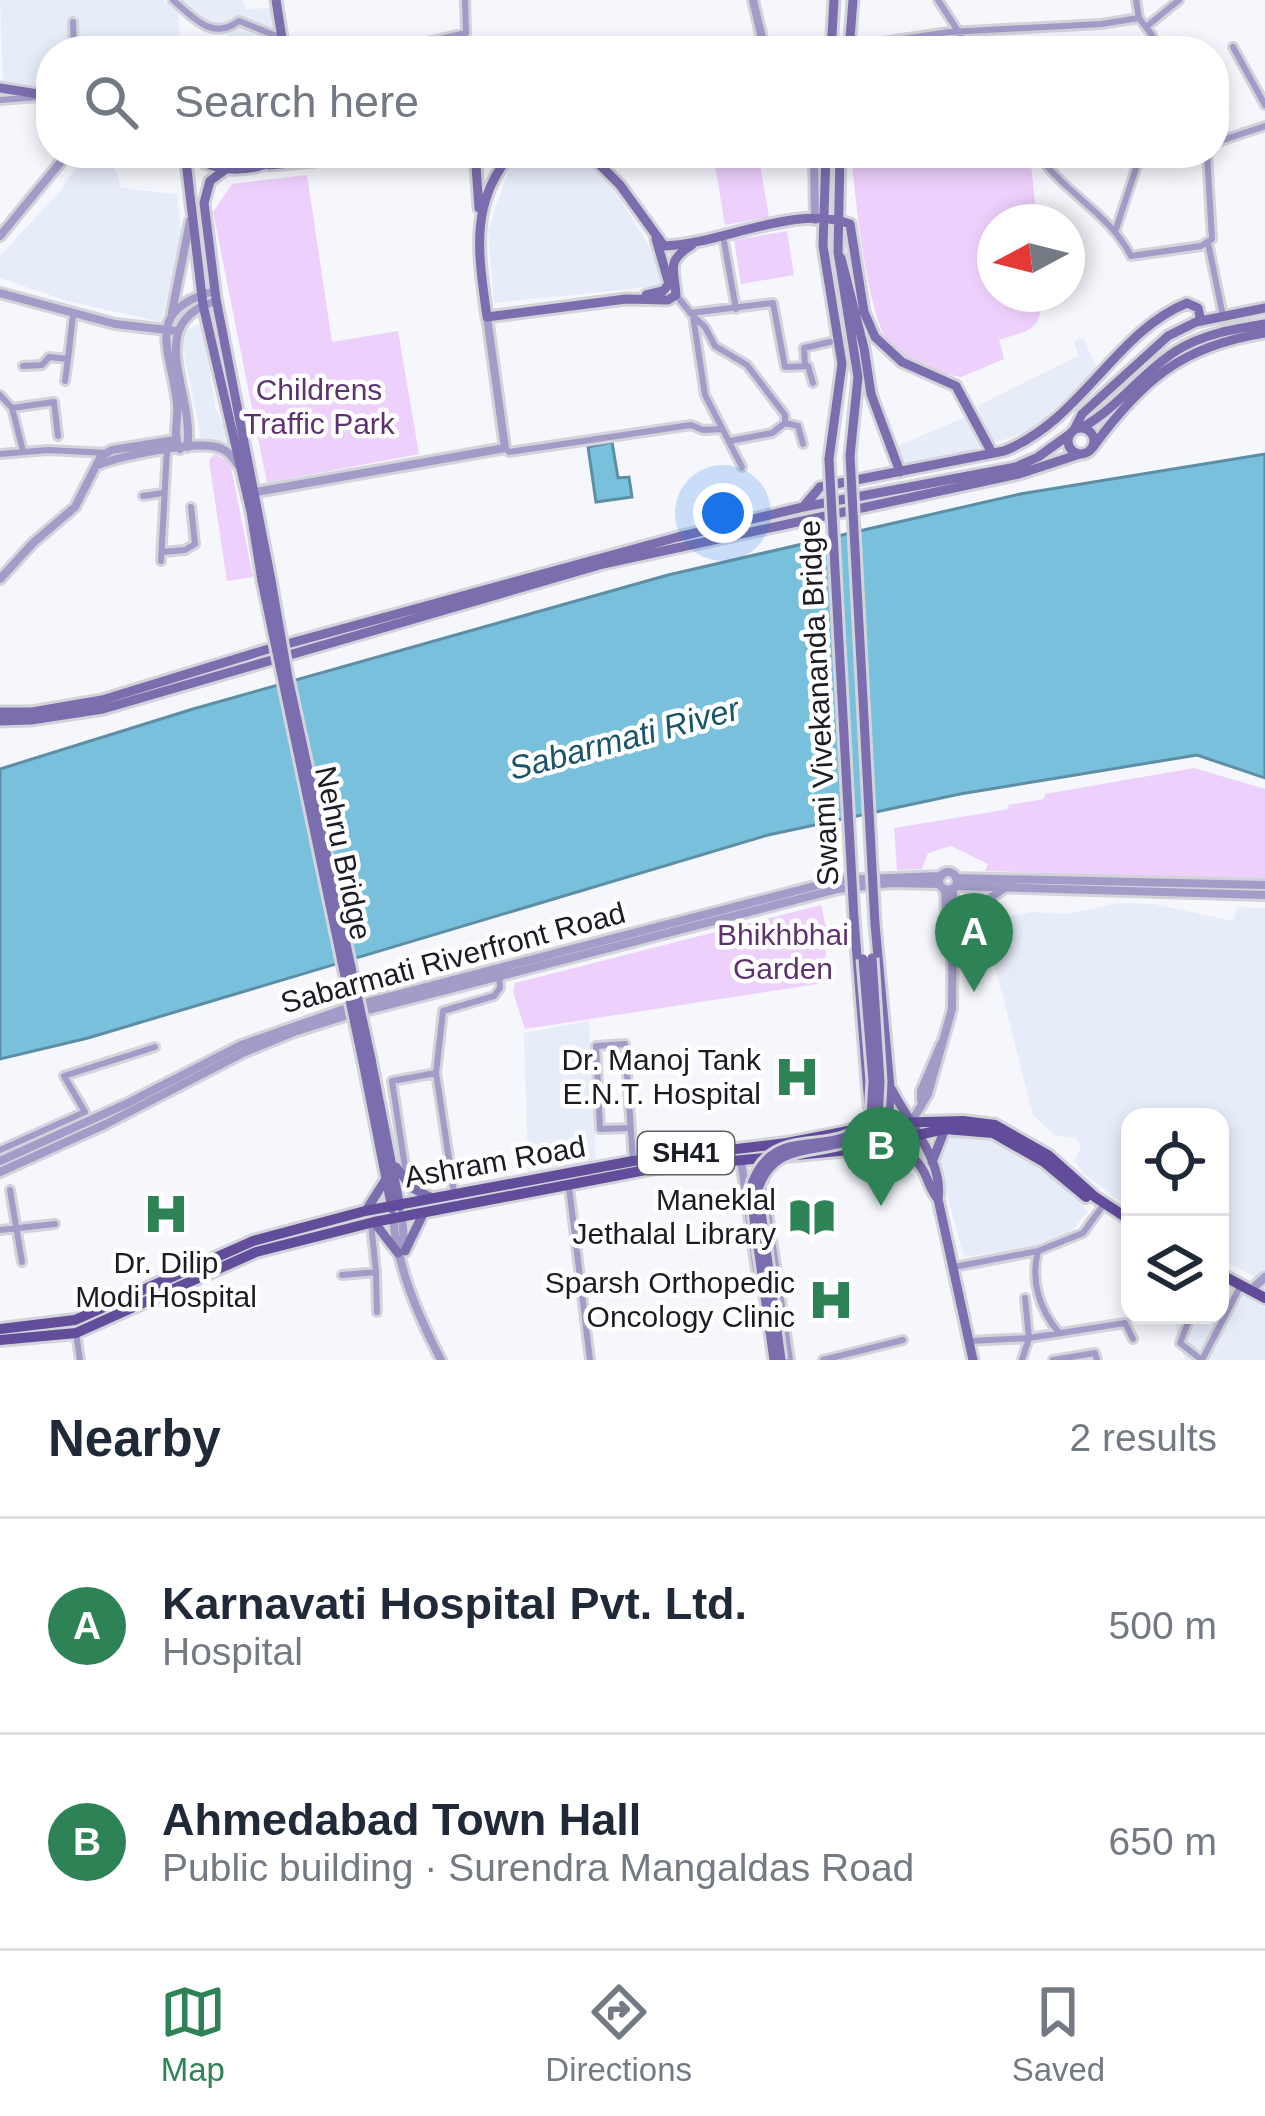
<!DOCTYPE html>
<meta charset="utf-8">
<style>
:root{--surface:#fff;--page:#f2f2f3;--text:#1f2937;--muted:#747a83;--line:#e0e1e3;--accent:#2d8356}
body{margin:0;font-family:Arial,sans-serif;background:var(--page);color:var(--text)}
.controls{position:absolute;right:36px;bottom:36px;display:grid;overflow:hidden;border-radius:24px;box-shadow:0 6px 18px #0003}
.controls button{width:108px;height:108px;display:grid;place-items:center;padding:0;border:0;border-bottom:3px solid var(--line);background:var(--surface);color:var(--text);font:60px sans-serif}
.compass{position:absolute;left:977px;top:204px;width:108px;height:108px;border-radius:50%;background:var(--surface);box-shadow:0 6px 18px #0003;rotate:263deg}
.you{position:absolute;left:723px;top:513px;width:42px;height:42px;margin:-30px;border:9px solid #fff;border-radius:50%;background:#1a73e8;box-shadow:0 0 0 18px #1a73e833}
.badge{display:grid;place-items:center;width:78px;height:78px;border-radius:50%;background:var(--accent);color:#fff;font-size:39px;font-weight:700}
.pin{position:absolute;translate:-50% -99px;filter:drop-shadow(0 3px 6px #0008)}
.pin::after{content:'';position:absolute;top:63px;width:42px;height:36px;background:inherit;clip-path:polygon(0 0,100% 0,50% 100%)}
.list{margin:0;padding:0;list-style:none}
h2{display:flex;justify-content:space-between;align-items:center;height:156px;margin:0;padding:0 48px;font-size:51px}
h2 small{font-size:39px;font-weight:400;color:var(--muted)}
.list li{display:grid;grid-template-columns:78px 1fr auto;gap:36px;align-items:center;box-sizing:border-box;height:216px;padding:0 48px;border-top:3px solid var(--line)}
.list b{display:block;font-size:45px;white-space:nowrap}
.list p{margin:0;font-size:39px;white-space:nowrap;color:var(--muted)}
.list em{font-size:39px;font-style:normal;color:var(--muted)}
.icon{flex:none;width:66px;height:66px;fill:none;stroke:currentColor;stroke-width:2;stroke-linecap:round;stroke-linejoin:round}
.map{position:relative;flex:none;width:1265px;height:1360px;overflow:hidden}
.search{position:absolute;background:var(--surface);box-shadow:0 6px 18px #0003;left:36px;right:36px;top:36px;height:132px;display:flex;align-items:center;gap:30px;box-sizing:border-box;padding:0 42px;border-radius:48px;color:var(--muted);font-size:45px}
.sheet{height:588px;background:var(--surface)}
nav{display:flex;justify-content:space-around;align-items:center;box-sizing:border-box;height:168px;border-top:3px solid var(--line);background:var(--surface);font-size:33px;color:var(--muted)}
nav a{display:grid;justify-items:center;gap:6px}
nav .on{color:var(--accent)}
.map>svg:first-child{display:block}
.built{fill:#e7ecf9}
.green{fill:#eed0fc}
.water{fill:#78c0dc;stroke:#5c8fa5;stroke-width:3}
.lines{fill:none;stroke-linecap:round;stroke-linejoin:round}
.minor-casing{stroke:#d2d4da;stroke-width:12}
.tertiary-casing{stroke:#d2d4da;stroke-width:14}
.secondary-casing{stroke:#d2d4da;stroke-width:15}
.primary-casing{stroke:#d2d4da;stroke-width:16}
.minor{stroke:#a39bc8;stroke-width:6}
.tertiary{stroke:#a39bc8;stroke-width:8}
.secondary{stroke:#7c6eae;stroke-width:9}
.primary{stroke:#614d9a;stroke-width:10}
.secondary-bridge-casing{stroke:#d2d4da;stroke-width:15;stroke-linecap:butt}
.secondary-bridge{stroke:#7c6eae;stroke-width:9}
.labels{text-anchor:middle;stroke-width:9;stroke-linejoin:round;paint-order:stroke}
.shield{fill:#fff;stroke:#5e6066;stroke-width:3}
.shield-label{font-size:27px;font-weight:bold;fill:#191c25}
.park-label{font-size:30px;fill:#5e316f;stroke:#fff}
.street-label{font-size:30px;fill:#191c25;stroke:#fff}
.poi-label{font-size:30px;fill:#191c25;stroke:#fff;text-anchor:end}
.water-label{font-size:33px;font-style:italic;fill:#195468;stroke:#fff}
</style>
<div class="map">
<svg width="1265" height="1360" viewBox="0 0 1265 1360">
<rect width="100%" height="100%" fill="#f5f7fd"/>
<!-- built -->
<path class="built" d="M0,0H164L178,12L181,51H51V87L3,81Z
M181,0H243L246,9L271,8L275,51H230L226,26L206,24Z
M85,153H111L121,188L177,194L182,242L161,322L67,301L0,278V256L60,191Z
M528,153L570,154L599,165L664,270L659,286L494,303L488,231L509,168Z
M198,324L203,326L215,406L230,443L201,438L180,334Z
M1083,337L1097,369L1044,419L1025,433L993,443L977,406L1078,356L1074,342Z
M965,417L980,449L908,467L903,463L898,446Z
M1119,903L1154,904L1233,921L1237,907L1265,908V1269L1256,1277L1220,1259V1117H1130V1210L1083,1173L1075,1161L1081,1146L1076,1138L1054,1135L1033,1115L984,922L1032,912L1067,914Z
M589,1021L596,1163L528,1174L524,1033Z
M949,1135L998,1141L1051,1175L1088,1211L1071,1232L1035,1246L964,1257L938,1161Z
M1220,1282L1265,1308V1360H1185L1172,1315H1220Z"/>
<!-- green -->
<path class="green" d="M713,153H758L769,217L725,225Z
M851,153H944L973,161L1031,165L1037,222H995V294H1041C1042,332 1031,329 999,340L1004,359L961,377C939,373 909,363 892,347C866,321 855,192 851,153Z
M307,175L332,342L398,331L419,454L267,483L213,212L232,184Z
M787,231L794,275L741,284L734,240Z
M214,454L230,462L253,577L227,581L209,461Z
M1194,768L1265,789V880L985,871L988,864L951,846L928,853L922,869L897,870L894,828L1009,809L1008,805L1044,799L1045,794Z
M821,905L827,931L824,983L525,1029L513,992L515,983Z"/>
<!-- water -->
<path class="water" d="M612,442L618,478L629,477L632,497L596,502L588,447Z
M1265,454V778L1197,755L960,794L768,835L88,1038L0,1059V769L193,709L668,575L1020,494Z"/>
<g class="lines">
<!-- minor casing -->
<g class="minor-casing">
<path id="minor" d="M173,0C194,18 212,41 239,21L279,37
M938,0L971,51
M1139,18L1152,35L1157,51
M73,22L74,51
M1146,27L1179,0
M849,47L949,32L1101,24L1139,18L1136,0
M1233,47L1265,105
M388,51L466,33L465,0
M985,51L1086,46
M0,100L38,97
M1214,143L1265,126
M1037,153C1065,194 1108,212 1131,256L1201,246L1212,239L1207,153
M1116,229L1141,153
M723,236L736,309
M1208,243L1223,316
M676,295L693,316L705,395L742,467
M690,313L773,303L785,367L808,366L813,383
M693,316L705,327L715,346L747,365L785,415V423L772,433L730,441
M23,366L42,365L49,357L68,359L73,315
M805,366L804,348L830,342
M65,381L68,359
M0,395L12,408L23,451
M12,408L54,402L58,436
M785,423L798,426L803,444
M505,448L509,452L691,425L703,430L722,429
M0,454L48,450L107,453
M143,496L163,493
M162,552L185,550L195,544L191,507
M161,561L167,450
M436,1073L443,1011L494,996L500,988L499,974
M631,1128L600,1129L596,1046L625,1044L633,1161
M0,1150L85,1112L64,1076L155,1047
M407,1180L392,1081L436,1073L454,1192
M569,1187L590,1360
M10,1190L22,1262
M0,1230L55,1224
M1038,1251C1030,1281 1040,1310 1059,1333
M954,1267L1038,1251L1083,1233L1104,1204
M376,1272L377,1312
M342,1275L376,1272L371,1223
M1191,1315L1180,1343L1202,1360
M76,1333L80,1360
M970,1341L1029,1338L1125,1323L1133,1339
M823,1360L903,1340
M1022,1360L1029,1338L1025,1298
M1053,1360L1095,1353L1097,1360
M1202,1360L1241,1285"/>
</g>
<!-- tertiary casing -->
<g class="tertiary-casing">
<path id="tertiary" d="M753,0L765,51
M814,153L815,220
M0,236L68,153
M0,293L115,324L176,331
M172,312L190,221
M187,447C196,393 141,323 216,301
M180,449C172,435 179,419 177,403C171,349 142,310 215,291
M98,465C120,456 194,441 216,447C227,449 232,456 238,465
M256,492L505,448L487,317
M0,579L33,543L75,507L101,456L112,450L175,440
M939 881a9 9 0 1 1 18 0a9 9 0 1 1-18 0Z
M956,878L1265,885
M956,886L1265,895
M945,889L947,934L952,946
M955,922L1006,887
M921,1100V1091L941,1044
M912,1121L928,1094L952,1009L953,888
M741,1160L757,1270
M0,1161L126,1104L241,1045L353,1006L838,880L941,876
M0,1172L106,1124L245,1052L294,1032L345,1016L838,889L891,883L939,884
M762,1179L789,1360
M402,1217L405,1251
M393,1218C398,1270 418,1315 441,1360
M1251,1290L1265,1277"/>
</g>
<!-- secondary casing -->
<g class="secondary-casing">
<path id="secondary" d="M276,0L284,51
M831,51L834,0
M849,51L853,0
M0,88L51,96
M185,153L203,305L251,512L262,581
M191,153C213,176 262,173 285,153
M465,153L476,166L479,208
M512,153C468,203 479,257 487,317L626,299L668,300L676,295C674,268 666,261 692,245
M588,153L620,185L664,246C718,245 798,203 850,224L864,312L875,337L902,362L956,386L992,453
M826,153L823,246L842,364L829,459
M840,153L838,252L858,377L850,456
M269,165L405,153
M226,169L210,181L204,203L216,299L271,580
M841,258L864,348L871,394L900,472
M646,295L663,291L669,284L656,239
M1068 441a13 13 0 1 1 26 0a13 13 0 1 1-26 0Z
M1081,428C1118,408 1141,373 1176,351C1203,334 1234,329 1265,324
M1074,430L1082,414L1168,336L1196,322L1265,308
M1093,447C1142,380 1182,346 1265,333
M803,507L820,487L1004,451C1082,420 1115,332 1187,303L1198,308L1201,321
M0,712H32L102,700L265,650L678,537L803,507L1016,467L1038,457L1070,434
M0,721L31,720L103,709L603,564L1019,474L1080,454
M854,919L869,1106
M875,924L890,1087L888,1142
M371,1059L400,1207
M363,1062L392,1209
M892,1090C908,1122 944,1161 938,1199
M872,1122C882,1143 904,1145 918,1163C928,1174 928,1188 938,1199L973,1360
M932,1162L945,1129
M396,1167L412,1188L430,1197
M367,1209L386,1179
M374,1222L398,1253
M405,1251L423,1214"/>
</g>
<!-- primary casing -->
<g class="primary-casing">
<path id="primary" d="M1220,1274L1265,1298
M0,1329L75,1320L253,1241L365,1211L633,1161L787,1143L889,1123L963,1121L995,1125L1048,1155L1095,1197L1130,1220
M0,1340L76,1333L256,1252L374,1222L656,1168L849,1150L945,1129L993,1133L1044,1162L1086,1197"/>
</g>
<!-- minor -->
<use href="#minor" class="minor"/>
<!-- tertiary -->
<use href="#tertiary" class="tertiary"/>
<!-- secondary -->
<use href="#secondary" class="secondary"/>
<!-- primary -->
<use href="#primary" class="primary"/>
<!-- secondary-bridge casing -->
<g class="secondary-bridge-casing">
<path id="secondary-bridge" d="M850,456L875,924
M829,459L854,919
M271,580L288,678L371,1059
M262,581L363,1062
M774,1360L750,1190C771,1117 835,1165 871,1118L873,1081L863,959
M781,1360L758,1189C779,1127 842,1166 878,1120L880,1082L872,958"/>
</g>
<!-- secondary-bridge -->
<use href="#secondary-bridge" class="secondary-bridge"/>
</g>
<!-- icons -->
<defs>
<g id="hospital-bare" transform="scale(3.6)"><path d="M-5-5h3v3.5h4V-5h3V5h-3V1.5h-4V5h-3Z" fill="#2d8356" stroke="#fff" stroke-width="2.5" paint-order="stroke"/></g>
<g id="library-bare" transform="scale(3.6)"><path d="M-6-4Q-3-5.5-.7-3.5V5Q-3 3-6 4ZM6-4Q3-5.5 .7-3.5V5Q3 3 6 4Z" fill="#2d8356" stroke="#fff" stroke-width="2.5" paint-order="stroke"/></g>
</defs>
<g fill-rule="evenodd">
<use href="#hospital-bare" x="797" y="1077"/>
<use href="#hospital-bare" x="166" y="1214"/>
<use href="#library-bare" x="812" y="1217"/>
<use href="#hospital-bare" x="831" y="1300"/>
</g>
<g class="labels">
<!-- shield labels -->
<rect class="shield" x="638" y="1132" width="96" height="42" rx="9"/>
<g class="shield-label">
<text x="686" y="1162">SH41</text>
</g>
<!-- park labels -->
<g class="park-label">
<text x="319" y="400">Childrens<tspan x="319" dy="34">Traffic Park</tspan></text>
<text x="783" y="945">Bhikhbhai<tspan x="783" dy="34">Garden</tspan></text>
</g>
<!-- street labels -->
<g class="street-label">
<text transform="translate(819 703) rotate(-93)" y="10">Swami Vivekananda Bridge</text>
<text transform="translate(343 853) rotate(78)" y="10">Nehru Bridge</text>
<text transform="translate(453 958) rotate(-15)" y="10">Sabarmati Riverfront Road</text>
<text transform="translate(495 1162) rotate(-10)" y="10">Ashram Road</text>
</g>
<!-- poi labels -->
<g class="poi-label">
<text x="761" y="1070">Dr. Manoj Tank<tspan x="761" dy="34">E.N.T. Hospital</tspan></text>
<text x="776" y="1210">Maneklal<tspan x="776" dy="34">Jethalal Library</tspan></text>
<text x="166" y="1273" text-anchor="middle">Dr. Dilip<tspan x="166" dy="34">Modi Hospital</tspan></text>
<text x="795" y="1293">Sparsh Orthopedic<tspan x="795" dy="34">Oncology Clinic</tspan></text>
</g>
<!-- water labels -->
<g class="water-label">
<text transform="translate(624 738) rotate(-15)" y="12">Sabarmati River</text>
</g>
</g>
</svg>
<div class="controls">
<button><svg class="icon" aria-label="locate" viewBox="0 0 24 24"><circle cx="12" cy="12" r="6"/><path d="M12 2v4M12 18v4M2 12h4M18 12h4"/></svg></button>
<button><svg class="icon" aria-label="layers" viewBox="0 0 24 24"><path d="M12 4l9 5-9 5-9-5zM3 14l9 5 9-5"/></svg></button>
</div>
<svg class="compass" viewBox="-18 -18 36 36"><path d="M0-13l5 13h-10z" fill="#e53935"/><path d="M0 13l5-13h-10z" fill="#747a83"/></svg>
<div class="you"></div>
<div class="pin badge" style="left:974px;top:992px">A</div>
<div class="pin badge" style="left:881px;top:1206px">B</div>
<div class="search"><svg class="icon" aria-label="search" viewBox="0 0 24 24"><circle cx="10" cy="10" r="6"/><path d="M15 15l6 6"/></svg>Search here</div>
</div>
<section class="sheet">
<h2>Nearby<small>2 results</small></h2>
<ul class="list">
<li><span class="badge">A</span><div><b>Karnavati Hospital Pvt. Ltd.</b><p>Hospital</p></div><em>500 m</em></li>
<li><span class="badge">B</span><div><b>Ahmedabad Town Hall</b><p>Public building · Surendra Mangaldas Road</p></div><em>650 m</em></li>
</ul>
</section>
<nav>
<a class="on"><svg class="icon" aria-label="map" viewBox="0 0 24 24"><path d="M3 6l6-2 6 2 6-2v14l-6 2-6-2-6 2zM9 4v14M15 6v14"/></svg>Map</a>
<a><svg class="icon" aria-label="directions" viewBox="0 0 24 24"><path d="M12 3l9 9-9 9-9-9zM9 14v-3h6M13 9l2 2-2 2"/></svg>Directions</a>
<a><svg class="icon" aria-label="saved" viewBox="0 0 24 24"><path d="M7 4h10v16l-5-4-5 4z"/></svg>Saved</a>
</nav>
